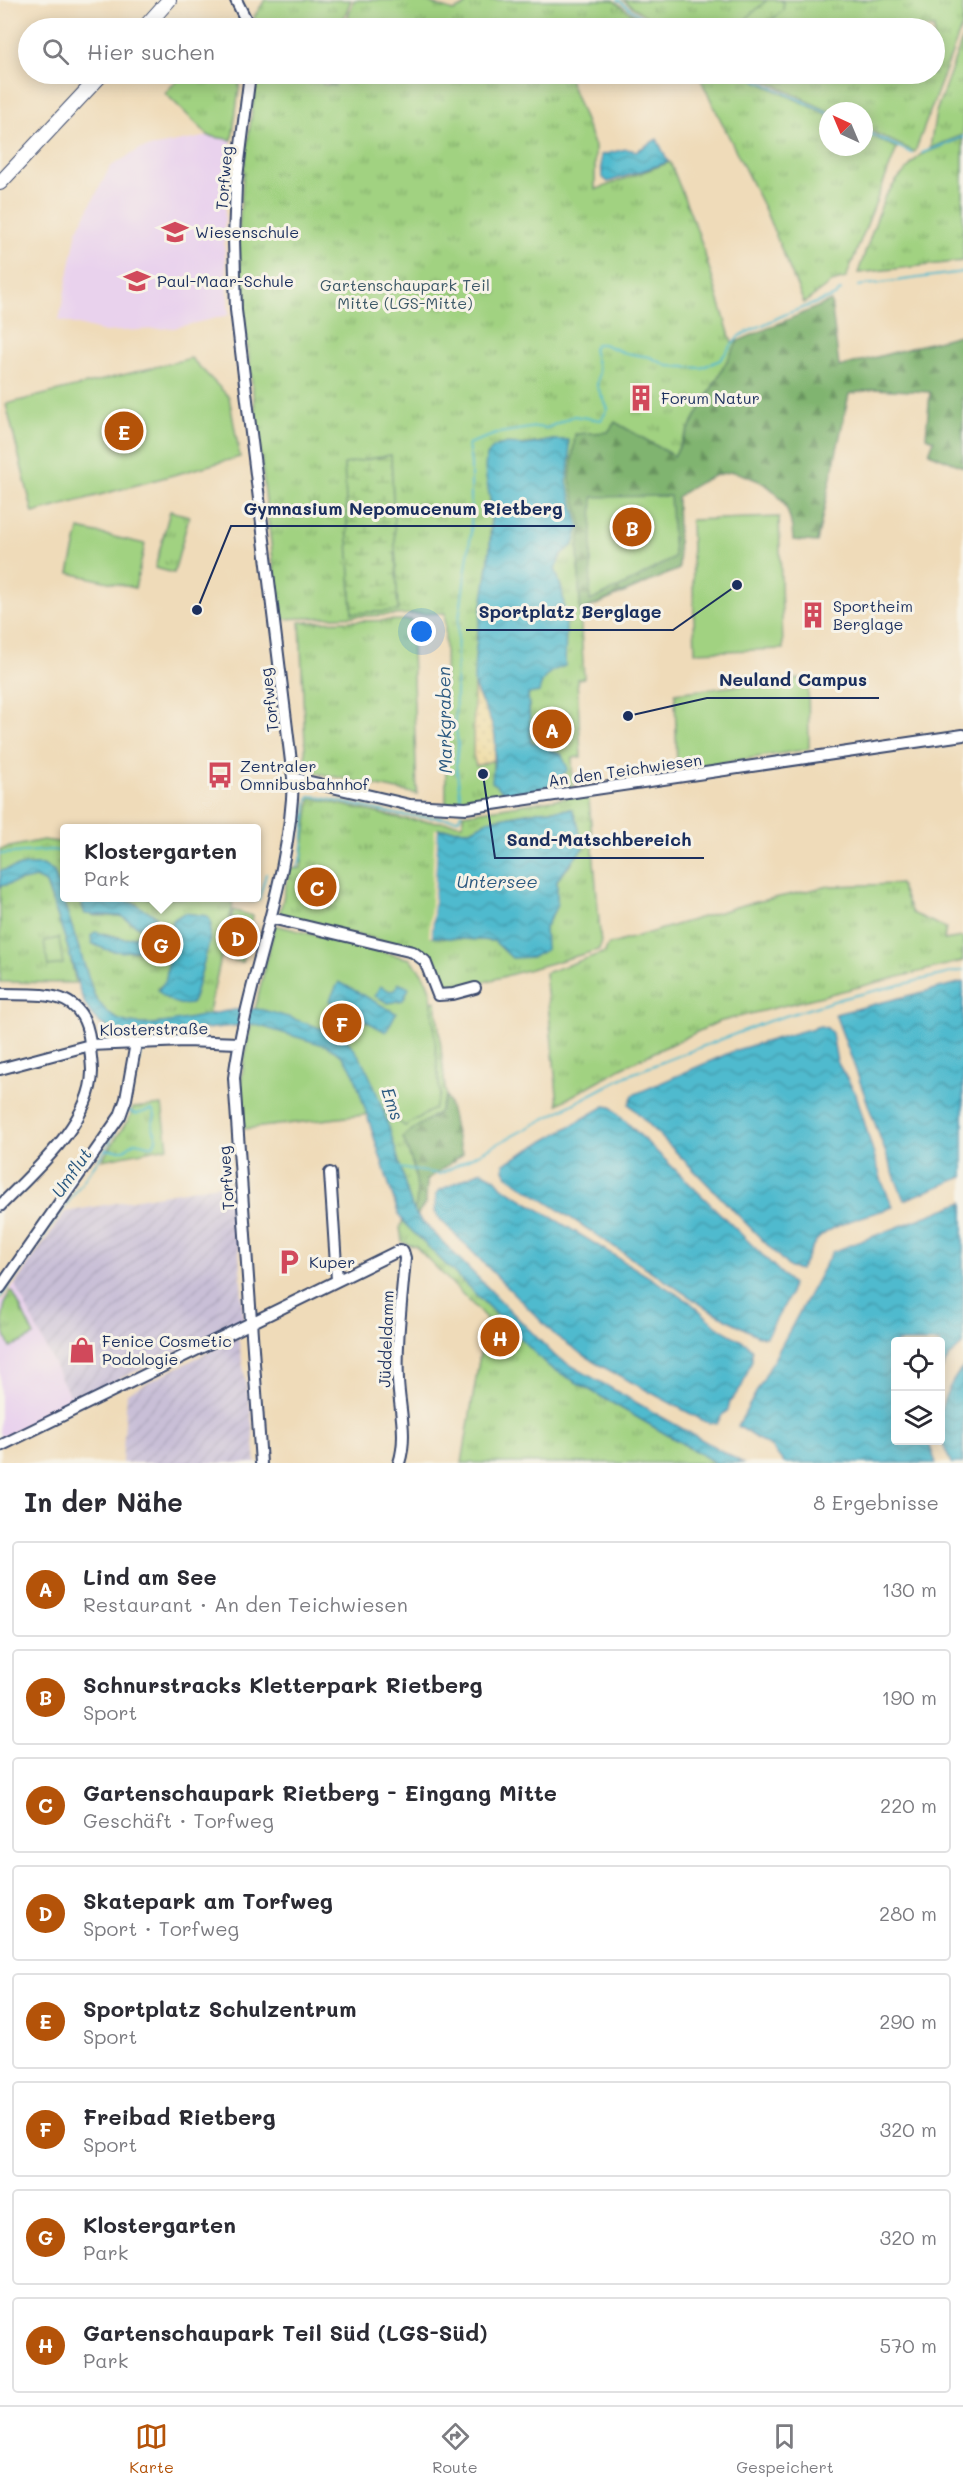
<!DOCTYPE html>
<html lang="de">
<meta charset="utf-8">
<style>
:root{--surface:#fff;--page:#f2f2f3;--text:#2b2b33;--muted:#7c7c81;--line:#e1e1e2;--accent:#b45309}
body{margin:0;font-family:Mali,sans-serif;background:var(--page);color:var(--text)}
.controls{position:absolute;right:18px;bottom:18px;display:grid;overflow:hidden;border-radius:6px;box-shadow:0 3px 15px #0003}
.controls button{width:54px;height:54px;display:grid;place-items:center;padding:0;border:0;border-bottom:2px solid var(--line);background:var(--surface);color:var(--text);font:30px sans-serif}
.compass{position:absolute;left:819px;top:102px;width:54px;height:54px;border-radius:50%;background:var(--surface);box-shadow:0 3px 15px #0003;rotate:316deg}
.you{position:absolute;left:422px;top:632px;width:21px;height:21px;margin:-15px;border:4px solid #fff;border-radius:50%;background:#1a73e8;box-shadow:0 0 0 9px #1a73e833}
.badge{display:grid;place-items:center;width:39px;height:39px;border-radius:50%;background:var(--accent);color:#fff;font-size:20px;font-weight:700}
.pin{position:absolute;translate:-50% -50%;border:3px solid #fff;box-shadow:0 2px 6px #0006}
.popup{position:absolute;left:60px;top:824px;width:201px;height:78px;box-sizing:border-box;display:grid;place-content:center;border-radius:6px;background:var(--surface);filter:drop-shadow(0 2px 4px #0005);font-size:20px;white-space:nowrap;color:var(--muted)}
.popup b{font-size:22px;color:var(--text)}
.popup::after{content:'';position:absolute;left:50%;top:100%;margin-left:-12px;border:12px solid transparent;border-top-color:var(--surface)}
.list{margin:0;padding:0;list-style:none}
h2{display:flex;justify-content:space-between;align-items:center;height:78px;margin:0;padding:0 24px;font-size:26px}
h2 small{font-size:20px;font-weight:400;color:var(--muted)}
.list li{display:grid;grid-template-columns:39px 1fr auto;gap:18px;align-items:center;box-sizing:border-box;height:96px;margin:0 12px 12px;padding:0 12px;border:2px solid var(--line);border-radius:6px}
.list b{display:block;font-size:22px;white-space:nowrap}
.list p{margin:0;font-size:20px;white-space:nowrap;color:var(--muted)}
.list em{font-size:20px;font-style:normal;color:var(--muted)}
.icon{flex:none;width:33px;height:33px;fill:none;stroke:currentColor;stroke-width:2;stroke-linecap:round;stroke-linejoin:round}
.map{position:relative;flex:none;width:963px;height:1463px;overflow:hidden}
.search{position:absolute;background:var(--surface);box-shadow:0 3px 15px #0003;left:18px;right:18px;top:18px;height:66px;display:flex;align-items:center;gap:15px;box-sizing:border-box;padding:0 21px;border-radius:33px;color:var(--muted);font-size:22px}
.sheet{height:942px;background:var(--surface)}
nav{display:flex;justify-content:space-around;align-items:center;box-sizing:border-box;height:84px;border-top:2px solid var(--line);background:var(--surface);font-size:16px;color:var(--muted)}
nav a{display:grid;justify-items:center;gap:3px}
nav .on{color:var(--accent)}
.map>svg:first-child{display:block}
.built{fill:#e9d2ed}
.industrial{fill:url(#industrial-furrows)}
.grass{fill:url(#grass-tufts);stroke:#5e8070;stroke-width:1.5;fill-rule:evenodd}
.forest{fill:url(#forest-firs);stroke:#4e7266;stroke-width:1.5}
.wetland{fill:url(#wetland-marsh);stroke:#5e8070;stroke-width:1.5}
.sand{fill:url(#sand-dots);stroke:#84847e;stroke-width:1.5}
.pitch{fill:#a1d281;stroke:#5e8070;stroke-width:1.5}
.water{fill:url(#water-waves);stroke:#367496;stroke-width:1.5}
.pier{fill:#efdbb9}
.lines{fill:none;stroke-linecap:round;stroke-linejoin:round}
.stream{stroke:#50bace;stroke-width:2}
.minor-casing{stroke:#3b496c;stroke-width:14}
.major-casing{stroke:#3b496c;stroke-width:16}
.minor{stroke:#fff;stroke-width:10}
.major{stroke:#fff;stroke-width:14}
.labels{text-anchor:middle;stroke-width:6;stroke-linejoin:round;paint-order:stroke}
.street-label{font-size:16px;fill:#1b2f5e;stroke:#f7f3e8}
.poi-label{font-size:16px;fill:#1b2f5e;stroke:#f7f3e8;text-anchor:start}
.park-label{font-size:16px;fill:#3c5867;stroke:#f7f3e8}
.water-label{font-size:18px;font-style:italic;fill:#2b5980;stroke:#f7f3e8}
.leader{fill:none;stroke:#1b2f5e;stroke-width:2}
.callout-dot{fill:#1b2f5e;stroke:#f7f3e8;stroke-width:2}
.callout-label{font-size:18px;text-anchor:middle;font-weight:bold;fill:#1b2f5e;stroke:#f7f3e8;stroke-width:6;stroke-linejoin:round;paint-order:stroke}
</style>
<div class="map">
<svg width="963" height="1463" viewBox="0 0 963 1463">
<defs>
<pattern id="industrial-furrows" width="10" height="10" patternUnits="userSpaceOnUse" patternTransform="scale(1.5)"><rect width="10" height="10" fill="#c9bfd7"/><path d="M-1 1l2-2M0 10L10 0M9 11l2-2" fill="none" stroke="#aca4bb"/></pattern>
<pattern id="grass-tufts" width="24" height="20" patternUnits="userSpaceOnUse" patternTransform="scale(1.5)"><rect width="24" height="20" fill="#a1d281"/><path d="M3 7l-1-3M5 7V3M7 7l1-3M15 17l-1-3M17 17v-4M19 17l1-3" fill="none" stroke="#82ab6d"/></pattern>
<pattern id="forest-firs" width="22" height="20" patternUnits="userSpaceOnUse" patternTransform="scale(1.5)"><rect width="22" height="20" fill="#80b46f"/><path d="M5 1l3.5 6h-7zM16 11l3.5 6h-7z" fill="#68935e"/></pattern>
<pattern id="wetland-marsh" width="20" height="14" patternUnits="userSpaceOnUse" patternTransform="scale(1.5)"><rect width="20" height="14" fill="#a1d281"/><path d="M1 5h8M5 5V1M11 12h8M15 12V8" fill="none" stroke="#82ab6d"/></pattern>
<pattern id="sand-dots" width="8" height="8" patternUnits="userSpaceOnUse" patternTransform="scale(1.5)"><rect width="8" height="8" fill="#eeda9e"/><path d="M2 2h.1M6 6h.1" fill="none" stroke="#ccbb8a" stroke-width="1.8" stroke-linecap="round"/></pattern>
<pattern id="water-waves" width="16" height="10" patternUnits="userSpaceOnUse" patternTransform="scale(1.5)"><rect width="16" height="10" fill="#50bace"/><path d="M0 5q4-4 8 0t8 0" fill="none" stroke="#4298aa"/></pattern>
</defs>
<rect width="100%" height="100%" fill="#f7f3e8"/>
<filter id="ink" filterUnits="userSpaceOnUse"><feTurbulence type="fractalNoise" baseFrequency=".0167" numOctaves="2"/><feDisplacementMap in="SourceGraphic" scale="12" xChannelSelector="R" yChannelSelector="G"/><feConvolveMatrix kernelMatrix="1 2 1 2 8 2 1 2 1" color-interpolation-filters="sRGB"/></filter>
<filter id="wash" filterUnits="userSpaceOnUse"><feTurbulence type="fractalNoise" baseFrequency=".008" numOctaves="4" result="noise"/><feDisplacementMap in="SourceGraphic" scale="24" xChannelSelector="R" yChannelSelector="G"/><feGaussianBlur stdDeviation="1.35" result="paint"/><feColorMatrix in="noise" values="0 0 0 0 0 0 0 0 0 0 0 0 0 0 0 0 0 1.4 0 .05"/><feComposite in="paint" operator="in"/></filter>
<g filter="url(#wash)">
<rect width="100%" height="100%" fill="#efdbb9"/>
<!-- built -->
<path class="built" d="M209,136L232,140L226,185L224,242L229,315L174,328L105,332L59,320L77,231L110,167L140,149Z
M15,1284L72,1401L0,1439V1303Z"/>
<!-- industrial -->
<path class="industrial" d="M234,1182L244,1321L72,1401L15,1284L65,1212Z
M238,1337L251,1412L256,1463H122L127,1393Z"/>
<!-- grass -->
<path class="grass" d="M265,0H351L340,28H257L254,17Z
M354,0H421L453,11L463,7L469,0H613L652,28H344Z
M623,0H963V23L915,152L864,128V111H828L752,74H934V28H663Z
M963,37V135L930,148L936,112Z
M183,74H241L232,140L209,136L165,93Z
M257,74H324L322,84L336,86L325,81L328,74H567L595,147V190L670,162L699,235L732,343L738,341L674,456L679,569L580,612L584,678L577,679L581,757L572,758L573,788L469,804H446L445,613L280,619L243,308L238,240L243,177ZM553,440L570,456L567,482L579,527L574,544L561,555L555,569L562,590L551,671L528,693L531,744L561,754L493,782V760L476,766L474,685L477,639L486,592L490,547L491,507L486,460L506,443L524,445Z
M706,74H742L828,115V147H864V132L897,148L846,278L832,282L804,303L765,210L700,78Z
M963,138V261L858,273L884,198L897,180L920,155Z
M170,511L189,516L174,573L155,568Z
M411,620L417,794L306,771L300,622Z
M584,795L589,800L601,945L598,950L452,991L442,990L423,951L279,916L290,869L301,868L310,800L313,798L403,819L463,824V814ZM572,809L573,862L557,880V905L545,928L495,941L432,937L438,829L471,830L489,820L538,811Z
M43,840L65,843V898H84L82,903L94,916H121L141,928L138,936L125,939L103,933L132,952L150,946L156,929L136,903L114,898H209L233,903L208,1016C182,1020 136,1032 112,1016C104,1011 99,1003 94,995L54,872C36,860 20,866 0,871V849ZM184,913L207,916L211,922L208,946L194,998L191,1004C176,1006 167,1000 158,988L163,985L166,980L173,920Z
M35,878L46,883L68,947L76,983L0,982V886Z
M900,884L912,913L946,928L944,940L963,937V961L718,1022L621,1068L558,1104L545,973L605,952L608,945L743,905L829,886Z
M436,1001L446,1096L439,1112L463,1154L427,1180L426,1202L417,1216L410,1205L381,1108L405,1126L440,1095L430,1003Z
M162,1105L168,1147L102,1160L130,1117L133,1108Z
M403,1220L548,1366L716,1463H462L486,1318L416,1247L402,1242L400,1228Z
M10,1291L13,1292L34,1336L10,1348C0,1325 0,1313 10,1291Z"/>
<!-- forest -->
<path class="forest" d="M831,301L839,367L963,334V467L929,453L934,440L926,437L930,392L875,389L849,394L817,542L793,540C792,508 779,487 749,477C743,475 737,471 731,472C712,474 692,486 677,497L679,569L580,611L578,546L582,527L570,480L575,434L608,432L615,422L674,456L738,341Z
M446,1096C455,1115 453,1135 463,1154L427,1180L426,1202L417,1216L414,1211C422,1188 412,1160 403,1138L406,1134L439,1112Z"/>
<!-- wetland -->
<path class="wetland" d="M767,0H780L784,3L783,10L764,28H736Z
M391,455L398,611L352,613L344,464Z"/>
<!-- sand -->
<path class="sand" d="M474,685C485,707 503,735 493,760L476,766L473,755Z"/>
<!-- pitch -->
<path class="pitch" d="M191,358L229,397L240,457L33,513L6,404Z
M670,496L674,557L632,581L590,601L593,497Z
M779,517L783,649L695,652L691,520Z
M79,529L145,544L135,588L69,573Z
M808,678L809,749L677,770L675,693Z
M233,910L253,916L242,962L224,958Z
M275,925L410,959C421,971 427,978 431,994L440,1095L434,1109L405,1126L381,1108L364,1115L244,1129L241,1082L247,1043Z
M59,938L63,964L48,966L44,941Z"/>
<!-- water -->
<path class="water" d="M657,139L668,162L608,182L602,177L601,155L626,149L637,151Z
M553,440H568L570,456L567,482L579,527L574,544L561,555L555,569L562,590L566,623L565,666C549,671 543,675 539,692L528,694L531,743H544L551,751L561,754L568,769C554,790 529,791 506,794L492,782C493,763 499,746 493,727C490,714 474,693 474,681C474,624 494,567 491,508C491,492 478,464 491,450C501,440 514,446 526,445C535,444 544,442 553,440Z
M572,809L578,824L583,848L557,880V905L545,928L546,950L532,957L512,958L494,941L432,937L438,829L471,830L489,820L538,811Z
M26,865H43L54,872L94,995C99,1003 104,1010 112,1016C144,1039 218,1006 256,1009C269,1010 337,1032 346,1040C371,1061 392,1136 401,1169C406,1186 408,1202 417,1216L556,1357L743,1463H716L548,1366L407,1226L399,1216L355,1077L350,1066L341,1055L327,1046L253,1024L137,1036C80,1031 81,989 67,945C61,924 53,904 46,883L35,878L0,886V871Z
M84,898C117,897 128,898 156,916V929L151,946C130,953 111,955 92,943L91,936L95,932L125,939L138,936L141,928L121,916L85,914L81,903Z
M184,913L207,916L211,922L209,943L194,998L191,1004C178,1006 166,1001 158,990L166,980L173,920Z
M339,982L396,1013L386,1032L329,1001Z
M963,982V1177L904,1200C879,1139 859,1076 835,1014Z
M399,983L409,988L403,1000L388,1003L375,996L380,986L390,991L395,990Z
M820,1026L827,1028L832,1033L837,1062L856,1094L882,1182L893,1207C871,1215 831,1223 816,1241C810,1249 806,1261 800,1270L790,1268L629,1104L633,1095L736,1050Z
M605,1106L611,1107L792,1284L790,1295L766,1337L758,1336L705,1307L509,1177L504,1170V1164Z
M481,1171L495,1178L502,1187L690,1302L719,1328L747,1344L752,1350V1360L742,1386L730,1402L728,1410L721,1416L717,1424L706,1422L594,1362L556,1336L438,1217L435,1211L436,1194L440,1190Z
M963,1202V1344L949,1357L941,1371L940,1342H896V1440L928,1441L936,1463H784L772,1448L738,1426L832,1252Z
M963,1367V1463H951C948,1455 942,1445 941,1437C936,1411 947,1386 963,1367Z"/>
<!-- pier -->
<path class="pier" d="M435,829H438L432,937H429Z"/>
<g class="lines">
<!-- stream -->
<path class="stream" d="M618,0L657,28
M744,74L828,113
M864,131L912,153
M922,153L963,137
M858,286L963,272
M461,803L456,764L458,744L455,722L458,626L471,533V464L468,444L499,433L536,427L547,428L574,416L601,420L608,409L597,386L599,372L593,349L596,344H603L625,353L650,357L668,366L701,368L720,360L739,336L786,314L835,296L841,290
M0,854L52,850L65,852
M297,867L302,857L307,801L310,797L314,796L400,815L459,819L461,813
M236,898L255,901L259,899L266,874
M137,1068L141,1050
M105,1150H125L134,1142C141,1142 146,1146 153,1145C159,1138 155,1133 152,1126L155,1115L152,1110L135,1114L127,1110
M399,1168L440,1174L626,1076L769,1021L844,998L963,970
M0,1298L105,1150L115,1132"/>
</g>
</g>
<g filter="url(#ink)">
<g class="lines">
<!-- minor casing -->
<g class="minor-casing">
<path id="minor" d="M236,0L250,28
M250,74L236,185L234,240L236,310L293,778C291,881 247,976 234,1078L261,1463
M293,778L410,805L466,808L963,735
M271,918L413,952L425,961L438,995L453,994L475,988
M0,994C44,995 85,988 90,1044C90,1053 92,1062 92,1072C91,1123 33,1172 0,1206
M0,1069L90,1045L185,1041L239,1043
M330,1173L337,1280
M0,1288L120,1116L126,1099L136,1043
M0,1446L400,1250L403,1251L405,1258C402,1298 396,1339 398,1380C399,1407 408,1435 399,1463"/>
</g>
<!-- major casing -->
<g class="major-casing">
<path id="major" d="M144,28L169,0
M0,183L102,74"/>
</g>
<!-- minor -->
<use href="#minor" class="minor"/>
<!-- major -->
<use href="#major" class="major"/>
</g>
</g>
<!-- icons -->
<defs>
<g id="school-bare" transform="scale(2.07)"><path d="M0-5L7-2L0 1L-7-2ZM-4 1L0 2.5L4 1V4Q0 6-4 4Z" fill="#d1495b" stroke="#f7f3e8" stroke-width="2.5" paint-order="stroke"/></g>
<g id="building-bare" transform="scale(2.07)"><path d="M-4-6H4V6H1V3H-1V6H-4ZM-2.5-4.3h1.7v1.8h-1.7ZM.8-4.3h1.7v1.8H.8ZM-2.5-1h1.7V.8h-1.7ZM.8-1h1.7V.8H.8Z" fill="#d1495b" stroke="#f7f3e8" stroke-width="2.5" paint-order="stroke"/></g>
<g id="bus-bare" transform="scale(2.07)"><path d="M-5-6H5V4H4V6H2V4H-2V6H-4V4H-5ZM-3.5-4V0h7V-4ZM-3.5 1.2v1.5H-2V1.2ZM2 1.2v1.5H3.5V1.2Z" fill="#d1495b" stroke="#f7f3e8" stroke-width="2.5" paint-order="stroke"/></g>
<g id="parking-bare" transform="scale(2.07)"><path d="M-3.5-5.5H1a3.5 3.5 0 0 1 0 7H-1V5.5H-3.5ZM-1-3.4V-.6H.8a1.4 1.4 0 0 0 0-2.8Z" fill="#d1495b" stroke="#f7f3e8" stroke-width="2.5" paint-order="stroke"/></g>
<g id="shop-bare" transform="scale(2.07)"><path d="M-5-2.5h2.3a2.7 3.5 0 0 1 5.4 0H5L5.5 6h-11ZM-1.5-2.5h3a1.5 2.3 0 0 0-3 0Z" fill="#d1495b" stroke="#f7f3e8" stroke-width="2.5" paint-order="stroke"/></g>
</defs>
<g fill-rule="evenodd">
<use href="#school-bare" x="175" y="232"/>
<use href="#school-bare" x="137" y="281"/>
<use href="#building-bare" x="641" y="398"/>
<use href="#building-bare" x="813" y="615"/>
<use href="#bus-bare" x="220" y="775"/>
<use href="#parking-bare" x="289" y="1262"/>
<use href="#shop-bare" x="82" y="1350"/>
</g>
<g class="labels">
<!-- street labels -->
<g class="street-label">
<text transform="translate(224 178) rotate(-85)" y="6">Torfweg</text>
<text transform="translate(269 700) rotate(-97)" y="6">Torfweg</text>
<text transform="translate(625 770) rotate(-8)" y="6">An den Teichwiesen</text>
<text transform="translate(154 1029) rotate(-1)" y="6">Klosterstraße</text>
<text transform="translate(226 1178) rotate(-94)" y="6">Torfweg</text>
<text transform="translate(386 1339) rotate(-88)" y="6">Jüddeldamm</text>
</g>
<!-- poi labels -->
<g class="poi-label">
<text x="195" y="238">Wiesenschule</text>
<text x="157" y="287">Paul-Maar-Schule</text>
<text x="661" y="404">Forum Natur</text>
<text x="833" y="612">Sportheim<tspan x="833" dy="18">Berglage</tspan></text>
<text x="240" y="772">Zentraler<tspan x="240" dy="18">Omnibusbahnhof</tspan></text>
<text x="309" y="1268">Kuper</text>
<text x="102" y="1347">Fenice Cosmetic<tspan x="102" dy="18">Podologie</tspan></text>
</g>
<!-- park labels -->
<g class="park-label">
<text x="405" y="291">Gartenschaupark Teil<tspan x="405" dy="18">Mitte (LGS-Mitte)</tspan></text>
</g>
<!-- water labels -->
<g class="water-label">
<text transform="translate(445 720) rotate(-91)" y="6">Markgraben</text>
<text x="497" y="888">Untersee</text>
<text transform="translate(392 1104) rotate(71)" y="6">Ems</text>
<text transform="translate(72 1173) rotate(-55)" y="6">Umflut</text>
</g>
</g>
<!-- callouts -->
<path class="leader" d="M197 610L231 526H575M737 585L673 630H466M628 716L707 698H879M483 774L495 858H704"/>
<g class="callout-dot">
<circle cx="197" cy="610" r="6"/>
<circle cx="737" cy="585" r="6"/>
<circle cx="628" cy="716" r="6"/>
<circle cx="483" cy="774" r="6"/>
</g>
<g class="callout-label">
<text x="403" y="515">Gymnasium Nepomucenum Rietberg</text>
<text x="570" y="618">Sportplatz Berglage</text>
<text x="793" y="686">Neuland Campus</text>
<text x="599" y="846">Sand-Matschbereich</text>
</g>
</svg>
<div class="controls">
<button><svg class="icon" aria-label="locate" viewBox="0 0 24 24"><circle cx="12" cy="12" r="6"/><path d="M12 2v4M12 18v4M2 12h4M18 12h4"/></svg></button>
<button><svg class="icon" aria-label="layers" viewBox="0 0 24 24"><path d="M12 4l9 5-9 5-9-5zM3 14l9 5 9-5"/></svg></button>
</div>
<svg class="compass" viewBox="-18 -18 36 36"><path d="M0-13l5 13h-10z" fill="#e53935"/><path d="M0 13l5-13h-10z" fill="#7c7c81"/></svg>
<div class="you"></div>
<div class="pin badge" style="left:552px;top:729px">A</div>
<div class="pin badge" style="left:632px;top:527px">B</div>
<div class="pin badge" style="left:317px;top:887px">C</div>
<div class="pin badge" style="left:238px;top:937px">D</div>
<div class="pin badge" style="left:124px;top:431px">E</div>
<div class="pin badge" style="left:342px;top:1023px">F</div>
<div class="pin badge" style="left:161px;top:944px">G</div>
<div class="popup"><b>Klostergarten</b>Park</div>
<div class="pin badge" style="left:500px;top:1337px">H</div>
<div class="search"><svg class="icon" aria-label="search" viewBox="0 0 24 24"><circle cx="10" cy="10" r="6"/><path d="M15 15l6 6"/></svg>Hier suchen</div>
</div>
<section class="sheet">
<h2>In der Nähe<small>8 Ergebnisse</small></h2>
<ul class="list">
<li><span class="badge">A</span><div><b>Lind am See</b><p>Restaurant · An den Teichwiesen</p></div><em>130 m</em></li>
<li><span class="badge">B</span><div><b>Schnurstracks Kletterpark Rietberg</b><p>Sport</p></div><em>190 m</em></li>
<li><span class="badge">C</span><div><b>Gartenschaupark Rietberg - Eingang Mitte</b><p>Geschäft · Torfweg</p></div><em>220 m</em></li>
<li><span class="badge">D</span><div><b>Skatepark am Torfweg</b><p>Sport · Torfweg</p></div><em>280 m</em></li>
<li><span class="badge">E</span><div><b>Sportplatz Schulzentrum</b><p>Sport</p></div><em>290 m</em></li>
<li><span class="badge">F</span><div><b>Freibad Rietberg</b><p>Sport</p></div><em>320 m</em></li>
<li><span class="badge">G</span><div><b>Klostergarten</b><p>Park</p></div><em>320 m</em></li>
<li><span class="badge">H</span><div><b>Gartenschaupark Teil Süd (LGS-Süd)</b><p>Park</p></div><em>570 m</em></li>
</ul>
</section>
<nav>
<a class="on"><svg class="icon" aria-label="map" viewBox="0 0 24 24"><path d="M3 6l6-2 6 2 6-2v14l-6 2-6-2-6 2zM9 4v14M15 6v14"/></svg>Karte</a>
<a><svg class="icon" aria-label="directions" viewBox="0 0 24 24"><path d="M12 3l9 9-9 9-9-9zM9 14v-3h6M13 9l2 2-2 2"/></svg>Route</a>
<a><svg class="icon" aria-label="saved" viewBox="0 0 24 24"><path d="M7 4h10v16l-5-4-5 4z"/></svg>Gespeichert</a>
</nav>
